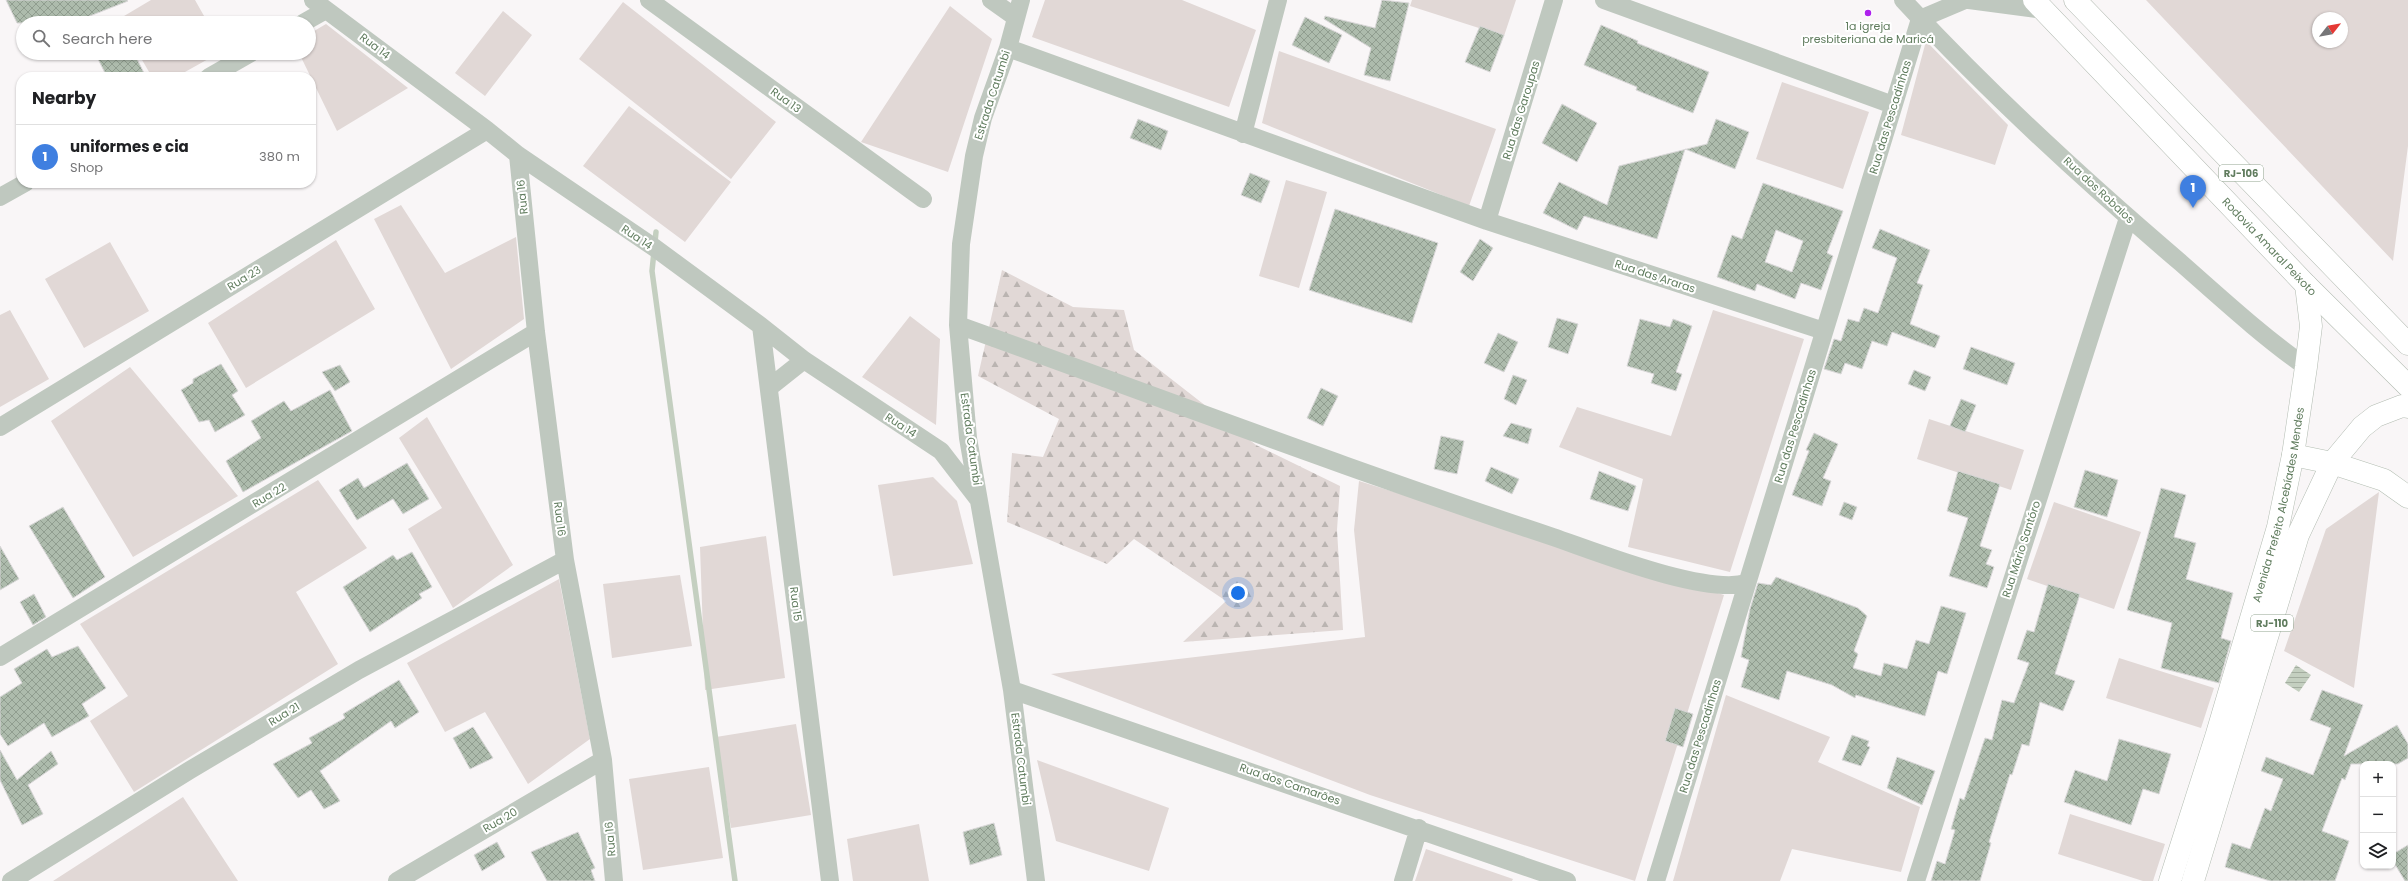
<!DOCTYPE html>
<meta charset="utf-8">
<style>
:root{--surface:#fff;--page:#f6f6f6;--text:#202124;--muted:#757577;--line:#e0e0e0;--accent:#0b8043}
body{margin:0;font-family:Poppins,sans-serif;background:var(--page);color:var(--text)}
.controls{position:absolute;right:12px;bottom:12px;display:grid;overflow:hidden;border-radius:8px;box-shadow:0 1px 3px #0004}
.controls button{width:36px;height:36px;display:grid;place-items:center;padding:0;border:0;border-bottom:1px solid var(--line);background:var(--surface);color:var(--text);font:20px sans-serif}
.compass{position:absolute;left:2312px;top:12px;width:36px;height:36px;border-radius:50%;background:var(--surface);box-shadow:0 1px 3px #0004;rotate:59deg}
.you{position:absolute;left:1238px;top:593px;width:14px;height:14px;margin:-10px;border:3px solid #fff;border-radius:50%;background:#1a73e8;box-shadow:0 0 0 6px #1a73e833}
.badge{display:grid;place-items:center;width:26px;height:26px;border-radius:50%;background:var(--accent);color:#fff;font-size:13px;font-weight:700}
.pin{position:absolute;translate:-50% -33px;filter:drop-shadow(0 1px 2px #0008)}
.pin::after{content:'';position:absolute;top:21px;width:14px;height:12px;background:inherit;clip-path:polygon(0 0,100% 0,50% 100%)}
.list{margin:0;padding:0;list-style:none}
h2{display:flex;justify-content:space-between;align-items:center;height:52px;margin:0;padding:0 16px;font-size:17px}
h2 small{font-size:13px;font-weight:400;color:var(--muted)}
.list li{display:grid;grid-template-columns:26px 1fr auto;gap:12px;align-items:center;box-sizing:border-box;height:64px;padding:0 16px;border-top:1px solid var(--line)}
.list b{display:block;font-size:15px;white-space:nowrap}
.list p{margin:0;font-size:13px;white-space:nowrap;color:var(--muted)}
.list em{font-size:13px;font-style:normal;color:var(--muted)}
.icon{flex:none;width:22px;height:22px;fill:none;stroke:currentColor;stroke-width:2;stroke-linecap:round;stroke-linejoin:round}
.map{position:relative;flex:none;width:2408px;height:881px;overflow:hidden}
.search{position:absolute;background:var(--surface);box-shadow:0 1px 3px #0004;left:16px;top:16px;width:300px;height:44px;display:flex;align-items:center;gap:10px;box-sizing:border-box;padding:0 14px;border-radius:22px;color:var(--muted);font-size:15px}
.panel{position:absolute;background:var(--surface);box-shadow:0 1px 3px #0004;left:16px;top:72px;width:300px;height:116px;border-radius:16px}
.map>svg:first-child{display:block}
.green{fill:#e1d8d6;fill-rule:evenodd}
.forest{fill:url(#forest-firs)}
.water{fill:url(#water-rules)}
.lines{fill:none;stroke-linecap:round;stroke-linejoin:round}
.stream{stroke:#c4cfc0;stroke-width:5.5}
.building{fill:url(#building-cross-hatch);stroke:#dad8d9;fill-rule:evenodd}
.secondary-casing{stroke:#b4bfb3;stroke-width:23}
.primary-casing{stroke:#b3bcb2;stroke-width:23}
.trunk-casing{stroke:#b3bbb2;stroke-width:23}
.minor{stroke:#bfc8bf;stroke-width:18}
.secondary{stroke:#fff;stroke-width:22}
.primary{stroke:#fff;stroke-width:22}
.trunk{stroke:#fff;stroke-width:22}
.poi-dot{fill:#ae21ed;stroke:#fff;stroke-width:1.5}
.labels{text-anchor:middle;stroke-width:4;stroke-linejoin:round;paint-order:stroke}
.shield{fill:#fff;stroke:#90a38e;stroke-width:1}
.shield-label{font-size:10px;font-weight:bold;fill:#607c5e}
.poi-label{font-size:11px;fill:#607c5e;stroke:#fff}
.street-label{font-size:11px;fill:#607c5e;stroke:#fff}
</style>
<div class="map">
<svg width="2408" height="881" viewBox="0 0 2408 881">
<defs>
<pattern id="forest-firs" width="22" height="20" patternUnits="userSpaceOnUse"><rect width="22" height="20" fill="#e1d8d6"/><path d="M5 1l3.5 6h-7zM16 11l3.5 6h-7z" fill="#bab4b1"/></pattern>
<pattern id="water-rules" width="6" height="5" patternUnits="userSpaceOnUse"><rect width="6" height="5" fill="#c4cfc0"/><path d="M0 2.5h6" fill="none" stroke="#a3ad9f"/></pattern>
<pattern id="building-cross-hatch" width="8" height="8" patternUnits="userSpaceOnUse"><rect width="8" height="8" fill="#adbbac"/><path d="M0 0l8 8M0 8l8-8" fill="none" stroke="#909d8f"/></pattern>
</defs>
<rect width="100%" height="100%" fill="#f9f6f7"/>
<!-- green -->
<path class="green" d="M151,0H195L208,23H121L119,19Z
M1045,0H1182L1256,30L1229,107L1032,37Z
M1412,0H1516L1504,36L1410,6Z
M2146,0H2408V146L2393,261ZM2318,18H2342V42H2318Z
M623,2L776,122L731,179L579,59Z
M950,6L992,39L948,172L861,142Z
M503,11L532,35L485,96L455,73Z
M326,24L408,88L337,131L299,53H309V34Z
M1926,41L2008,125L1995,165L1901,135Z
M1279,51L1496,129L1469,206L1262,123Z
M138,53H219L176,77H152Z
M1782,82L1869,112L1843,189L1756,159Z
M629,106L731,182L685,242L583,166Z
M1286,180L1327,192L1299,288L1259,276Z
M401,205L445,273L516,237L524,319L451,369L374,219Z
M336,240L375,309L246,388L208,323Z
M110,242L149,311L84,348L45,279Z
M10,310L49,379L0,407V315Z
M1713,310L1804,339L1730,572L1628,547L1643,479L1559,447L1577,407L1671,436Z
M910,316L940,339L936,425L862,377Z
M130,367L238,496L133,557L51,421Z
M427,417L513,565L453,608L408,529L442,508L399,438Z
M1929,419L2024,450L2011,490L1917,459Z
M933,477L957,501L973,564L893,576L878,485Z
M318,480L367,548L296,592L338,664L134,792L90,721L128,696L80,624Z
M1359,481L1724,595L1635,881L1370,795L1051,674L1365,637L1354,530Z
M2379,492L2354,688L2284,651L2326,529Z
M2054,502L2141,532L2114,609L2027,579Z
M766,536L785,678L705,690L700,547Z
M680,575L692,646L612,658L603,584Z
M559,579L590,739L528,784L485,712L445,732L407,663Z
M2119,658L2214,688L2201,728L2106,698Z
M1726,695L1830,737L1818,762L1920,807L1901,872L1792,849L1780,881H1673Z
M796,724L811,815L731,828L716,737Z
M1037,760L1169,808L1149,871L1056,841Z
M709,767L723,858L643,870L629,779Z
M183,797L238,881H53Z
M2070,814L2165,844L2153,881H2143L2058,854Z
M919,824L929,881H853L847,839Z
M1426,849L1513,879L1512,881H1415Z"/>
<!-- forest -->
<path class="forest" d="M1002,270L1073,307L1124,310L1134,350L1256,445L1340,486L1337,530L1343,630L1183,642L1226,601L1134,539L1107,564L1007,522L1012,453L1043,457L1059,419L978,376Z"/>
<!-- water -->
<path class="water" d="M2296,665L2311,675L2299,692L2285,683Z"/>
<g class="lines">
<!-- stream -->
<path class="stream" d="M656,232L652,271L735,881"/>
</g>
<!-- building -->
<path class="building" d="M6,0H127L128,1L72,23H17Z
M1382,0L1409,3L1390,81L1364,75L1371,48L1324,19L1325,16L1375,28Z
M1305,17L1342,35L1329,63L1292,45Z
M1601,25L1638,41L1637,43L1709,72L1693,113L1636,90L1637,87L1584,65Z
M1480,26L1504,35L1490,72L1465,62Z
M95,53H134L146,77H107Z
M1562,104L1597,123L1577,162L1542,143Z
M1138,119L1168,131L1161,150L1130,138Z
M1716,119L1749,132L1735,169L1685,149L1657,239L1584,216L1577,230L1543,213L1559,182L1607,205L1619,166L1707,144Z
M1250,173L1270,181L1261,203L1241,195Z
M1763,183L1843,211L1827,253L1833,256L1821,290L1801,283L1795,299L1757,284L1755,291L1717,277L1732,235L1742,239ZM1776,230L1803,241L1792,272L1765,262Z
M1335,209L1438,243L1412,323L1309,290Z
M1880,229L1930,250L1917,283L1923,285L1910,324L1940,336L1935,348L1892,332L1887,346L1872,341L1862,369L1845,363L1841,374L1824,369L1834,339L1841,341L1848,319L1859,322L1864,308L1878,313L1897,258L1872,248Z
M1480,239L1493,248L1473,281L1460,272Z
M1557,318L1578,324L1568,354L1548,347Z
M1640,319L1670,327L1673,319L1692,326L1676,372L1682,374L1676,391L1651,383L1654,374L1627,366Z
M1498,333L1518,342L1504,372L1484,363Z
M1971,347L2015,363L2007,385L1963,369Z
M221,364L238,391L232,395L245,415L215,432L209,420L199,422L181,390L193,383V379Z
M340,365L350,382L335,391L322,372Z
M1914,370L1931,377L1925,391L1908,384Z
M1513,375L1527,380L1516,405L1504,399Z
M1321,388L1338,396L1323,426L1307,418Z
M330,390L352,431L243,492L226,461L261,438L251,421L284,401L291,411Z
M1961,399L1976,405L1965,432L1950,426Z
M1511,423L1532,429L1528,444L1503,436Z
M1814,433L1838,444L1823,478L1831,481L1822,506L1792,495L1809,451L1806,450Z
M1441,436L1464,441L1457,474L1434,469Z
M407,463L429,499L403,514L393,499L357,520L339,490L358,478L364,488Z
M1491,467L1519,479L1512,494L1485,481Z
M2085,470L2118,480L2107,517L2074,507Z
M1599,471L1636,486L1628,511L1590,499Z
M1958,471L2000,484L1980,546L1992,550L1986,564L1994,567L1987,588L1949,576L1968,518L1947,511Z
M2161,488L2186,495L2174,537L2196,543L2186,579L2233,593L2221,638L2231,641L2219,683L2161,668L2172,623L2127,610Z
M1844,502L1857,507L1852,520L1839,515Z
M63,507L105,577L73,598L29,526Z
M0,546L19,579L0,590Z
M412,552L432,587L419,594L422,598L370,632L343,587L393,555L397,560Z
M1776,577L1858,608L1867,616L1854,651L1858,654L1853,668L1881,676L1884,663L1907,669L1916,640L1929,644L1941,606L1966,613L1947,674L1938,671L1925,716L1856,695L1855,698L1832,685L1787,671L1779,700L1741,687L1749,660L1741,657L1750,609L1758,583L1771,585Z
M2048,584L2080,594L2055,674L2075,681L2063,711L2040,702L2029,746L2022,744L2012,775L2010,774L1989,842L1991,843L1980,881H1931L1937,861L1945,864L1955,830L1951,829L1960,798L1964,800L1985,738L1992,740L2002,700L2014,703L2029,663L2017,659L2027,630L2034,632Z
M34,594L46,617L33,625L20,602Z
M78,646L106,688L82,704L89,716L52,737L44,723L8,746L0,734V697L22,683L14,669L47,649L52,657Z
M399,680L419,712L395,728L391,721L320,771L340,801L324,809L311,790L298,798L273,764L312,743L309,738L345,718L343,714Z
M2322,690L2363,705L2344,756L2397,725L2408,744V758L2398,764H2351L2345,780L2342,778L2322,831L2349,841L2335,881H2270L2225,867L2232,843L2250,849L2265,808L2271,811L2283,779L2261,771L2266,757L2313,775L2331,728L2310,720Z
M1675,708L1693,714L1683,747L1665,741Z
M473,727L493,758L470,769L453,738Z
M1852,735L1869,741L1867,746L1870,747L1861,766L1842,760Z
M2119,739L2171,754L2159,794L2143,789L2131,825L2064,802L2075,770L2107,781Z
M0,750L17,780L51,751L58,764L28,785L43,814L22,825L0,780Z
M1897,757L1935,771L1922,805L1887,788Z
M994,823L1002,855L970,865L963,832Z
M578,832L595,868L591,870L595,881H547L531,852Z
M497,842L505,857L482,871L474,855Z
M2408,845V881H2405L2393,861V854Z"/>
<g class="lines">
<!-- secondary casing -->
<g class="secondary-casing">
<path id="secondary" d="M2293,455L2332,463L2384,480L2408,497"/>
</g>
<!-- primary casing -->
<g class="primary-casing">
<g id="primary">
<path id="s1" d="M2170,881L2216,737L2278,527L2293,455L2306,367L2311,326L2306,285"/>
<path d="M2193,881L2298,535L2332,463L2362,427L2376,416L2402,406L2408,407"/>
</g>
</g>
<!-- trunk casing -->
<g class="trunk-casing">
<g id="trunk">
<path id="s2" d="M2034,0L2306,285L2408,386"/>
<path d="M2075,0L2408,344"/>
</g>
</g>
<!-- minor -->
<path class="minor" d="M313,0L487,130L518,155L655,248L761,326L804,360L941,451L978,499
M649,0L923,199
M991,0L1015,17
M1021,0L1008,48L983,118L974,156L961,244L958,325L968,438L1012,690L1036,881
M1604,0L1893,105
M1903,0C1988,92 2086,182 2181,263C2222,299 2262,336 2306,367
M1969,0L2044,10
M303,23L326,10
M1008,48L1487,221L1824,331
M209,77L251,53
M1243,134L1278,0
M518,155L536,332L565,560L603,760L614,881
M0,197L25,183
M1487,221L1554,0
M958,325C1156,396 1353,471 1553,537C1597,552 1704,595 1747,583
M761,326L830,881
M770,387L804,360
M0,427L487,130
M0,657L536,332
M1012,690L1567,881
M11,881L190,770L359,670L565,560
M397,881L603,760
M1403,881L1419,828
M1656,881L1920,19L1965,0
M1916,881L2128,218"/>
<!-- secondary -->
<use href="#secondary" class="secondary"/>
<!-- primary -->
<use href="#primary" class="primary"/>
<!-- trunk -->
<use href="#trunk" class="trunk"/>
</g>
<!-- markers -->
<circle class="poi-dot" cx="1868" cy="13" r="4"/>
<g class="labels">
<!-- shield labels -->
<g class="shield">
<rect x="2219" y="165" width="44" height="16" rx="3"/>
<rect x="2251" y="615" width="42" height="16" rx="3"/>
</g>
<g class="shield-label">
<text x="2241" y="177">RJ-106</text>
<text x="2272" y="627">RJ-110</text>
</g>
<!-- poi labels -->
<g class="poi-label">
<text x="1868" y="30">1a igreja<tspan x="1868" dy="13">presbiteriana de Maricá</tspan></text>
</g>
<!-- street labels -->
<g class="street-label">
<text transform="translate(375 46) rotate(37)" y="4">Rua 14</text>
<text transform="translate(992 95) rotate(-72)" y="4">Estrada Catumbi</text>
<text transform="translate(786 100) rotate(36)" y="4">Rua 13</text>
<text transform="translate(1521 110) rotate(-73)" y="4">Rua das Garoupas</text>
<text transform="translate(1890 117) rotate(-73)" y="4">Rua das Pescadinhas</text>
<text transform="translate(2099 190) rotate(43)" y="4">Rua dos Robalos</text>
<text transform="translate(522 197) rotate(-96)" y="4">Rua 16</text>
<text transform="translate(637 237) rotate(34)" y="4">Rua 14</text>
<text dy="4" stroke="none"><textPath href="#s2" startOffset="341">Rodovia Amaral Peixoto</textPath></text>
<text transform="translate(1655 276) rotate(18)" y="4">Rua das Araras</text>
<text transform="translate(244 278) rotate(-31)" y="4">Rua 23</text>
<text transform="translate(901 425) rotate(33)" y="4">Rua 14</text>
<text transform="translate(1795 426) rotate(-73)" y="4">Rua das Pescadinhas</text>
<text transform="translate(971 439) rotate(82)" y="4">Estrada Catumbi</text>
<text transform="translate(269 495) rotate(-31)" y="4">Rua 22</text>
<text dy="4" stroke="none"><textPath href="#s1" startOffset="392">Avenida Prefeito Alcebíades Mendes</textPath></text>
<text transform="translate(560 519) rotate(83)" y="4">Rua 16</text>
<text transform="translate(2021 549) rotate(-72)" y="4">Rua Mário Santóro</text>
<text transform="translate(796 604) rotate(83)" y="4">Rua 15</text>
<text transform="translate(284 714) rotate(-31)" y="4">Rua 21</text>
<text transform="translate(1700 736) rotate(-73)" y="4">Rua das Pescadinhas</text>
<text transform="translate(1021 759) rotate(83)" y="4">Estrada Catumbi</text>
<text transform="translate(1290 784) rotate(19)" y="4">Rua dos Camarões</text>
<text transform="translate(500 820) rotate(-30)" y="4">Rua 20</text>
<text transform="translate(610 839) rotate(-95)" y="4">Rua 16</text>
</g>
</g>
</svg>
<div class="controls">
<button>+</button>
<button>−</button>
<button><svg class="icon" aria-label="layers" viewBox="0 0 24 24"><path d="M12 4l9 5-9 5-9-5zM3 14l9 5 9-5"/></svg></button>
</div>
<svg class="compass" viewBox="-18 -18 36 36"><path d="M0-13l5 13h-10z" fill="#e53935"/><path d="M0 13l5-13h-10z" fill="#757577"/></svg>
<div class="you"></div>
<div class="pin badge" style="left:2193px;top:208px;background:#3f7fe0">1</div>
<div class="search"><svg class="icon" aria-label="search" viewBox="0 0 24 24"><circle cx="10" cy="10" r="6"/><path d="M15 15l6 6"/></svg>Search here</div>
<section class="panel">
<h2>Nearby<small></small></h2>
<ul class="list">
<li><span class="badge" style="background:#3f7fe0">1</span><div><b>uniformes e cia</b><p>Shop</p></div><em>380 m</em></li>
</ul>
</section>
</div>
